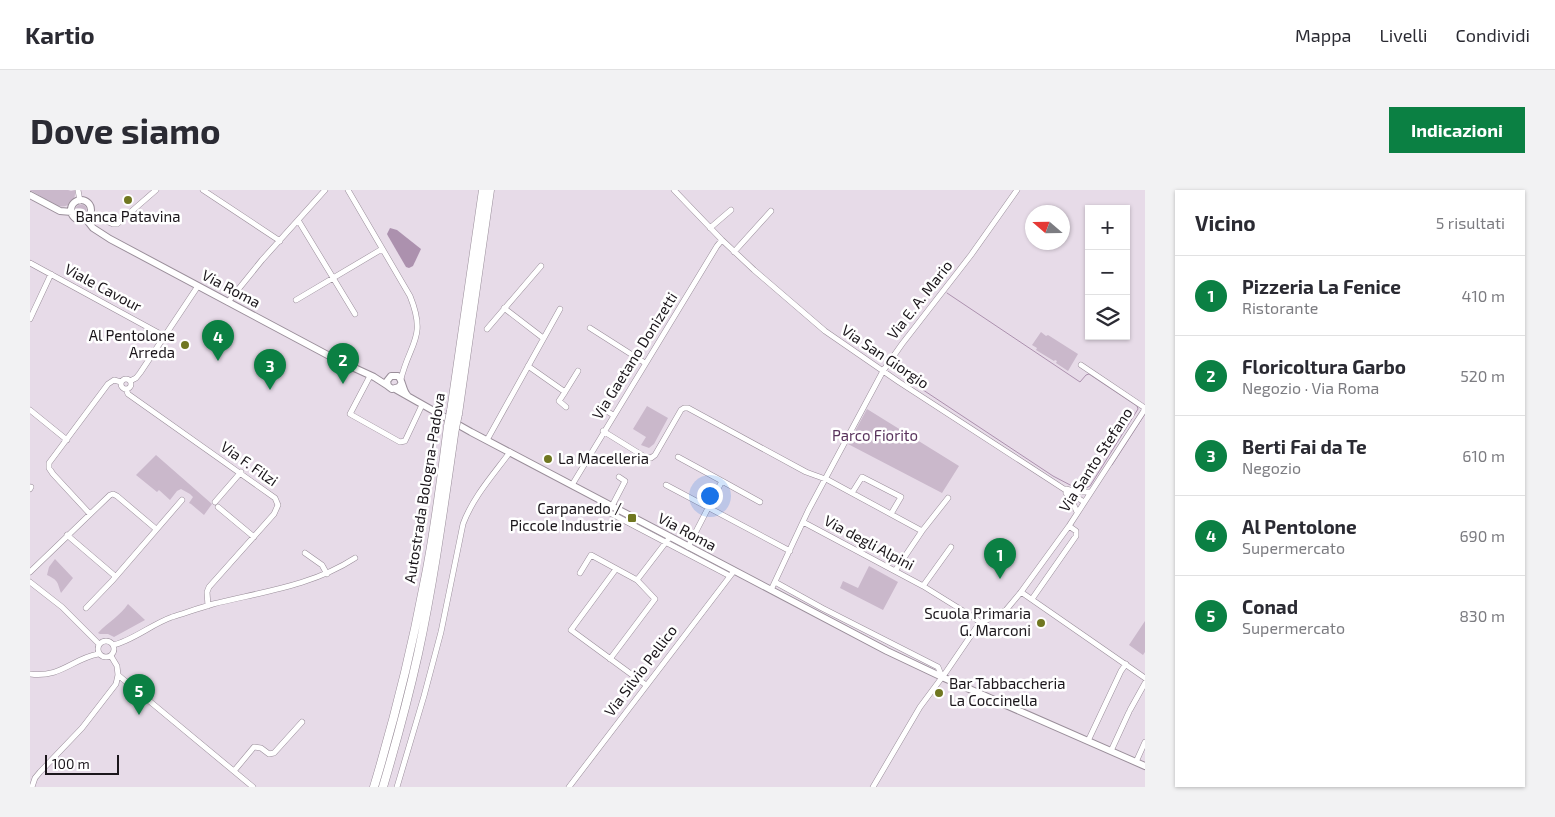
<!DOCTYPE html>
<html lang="it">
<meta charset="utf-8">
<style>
:root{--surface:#fff;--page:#f2f2f3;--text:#2b2b33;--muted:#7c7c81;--line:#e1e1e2;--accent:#0b8043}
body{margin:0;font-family:"Exo 2",sans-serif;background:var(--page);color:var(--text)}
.controls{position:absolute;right:15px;top:15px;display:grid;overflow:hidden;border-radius:0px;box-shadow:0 1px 4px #0004}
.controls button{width:45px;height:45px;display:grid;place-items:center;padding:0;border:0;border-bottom:1px solid var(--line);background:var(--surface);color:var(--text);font:25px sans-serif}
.compass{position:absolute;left:995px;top:15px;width:45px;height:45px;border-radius:50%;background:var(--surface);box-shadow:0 1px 4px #0004;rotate:290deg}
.scale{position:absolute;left:15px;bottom:12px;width:74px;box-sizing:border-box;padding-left:5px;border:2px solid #1b161b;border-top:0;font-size:14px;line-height:18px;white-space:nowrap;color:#1b161b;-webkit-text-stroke:4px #fff;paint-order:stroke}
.you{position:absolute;left:679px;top:305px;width:18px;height:18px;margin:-12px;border:4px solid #fff;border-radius:50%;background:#1a73e8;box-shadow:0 0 0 8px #1a73e833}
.badge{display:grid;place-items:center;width:32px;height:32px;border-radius:50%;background:var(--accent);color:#fff;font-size:16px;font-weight:700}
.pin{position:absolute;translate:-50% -41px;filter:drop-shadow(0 1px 2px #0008)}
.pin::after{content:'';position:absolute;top:26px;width:18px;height:15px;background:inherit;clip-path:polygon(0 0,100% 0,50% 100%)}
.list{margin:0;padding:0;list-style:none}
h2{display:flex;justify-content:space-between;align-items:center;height:65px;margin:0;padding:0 20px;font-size:21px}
h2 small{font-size:16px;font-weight:400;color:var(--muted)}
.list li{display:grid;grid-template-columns:32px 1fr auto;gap:15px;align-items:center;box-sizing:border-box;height:80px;padding:0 20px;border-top:1px solid var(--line)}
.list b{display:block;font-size:19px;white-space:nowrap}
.list p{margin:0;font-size:16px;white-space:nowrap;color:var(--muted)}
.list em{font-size:16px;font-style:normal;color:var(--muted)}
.icon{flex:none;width:28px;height:28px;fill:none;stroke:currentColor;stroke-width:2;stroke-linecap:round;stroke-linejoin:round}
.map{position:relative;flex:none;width:1115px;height:597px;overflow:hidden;border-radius:0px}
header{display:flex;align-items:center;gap:30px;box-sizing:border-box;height:70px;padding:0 25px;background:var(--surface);border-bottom:1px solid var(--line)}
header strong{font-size:24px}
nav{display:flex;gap:28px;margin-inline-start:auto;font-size:18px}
.intro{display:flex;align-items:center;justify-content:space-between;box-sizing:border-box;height:120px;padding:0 30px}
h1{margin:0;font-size:35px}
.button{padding:12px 22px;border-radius:0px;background:var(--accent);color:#fff;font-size:18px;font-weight:700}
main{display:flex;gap:30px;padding:0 30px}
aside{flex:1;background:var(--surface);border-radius:0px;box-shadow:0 1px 4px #0004}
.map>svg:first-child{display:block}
.green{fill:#cab8cb}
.water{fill:#ac91ae}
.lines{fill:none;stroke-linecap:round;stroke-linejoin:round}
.stream{stroke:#ac91ae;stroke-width:1}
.minor-casing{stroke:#9a8e9a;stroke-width:6}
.major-casing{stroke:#9a8e9a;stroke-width:8}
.highway-casing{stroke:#9a8e9a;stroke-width:9}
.minor{stroke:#fff;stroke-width:5}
.major{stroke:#fff;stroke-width:6}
.highway{stroke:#fff;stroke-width:8}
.highway-bridge-casing{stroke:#9a8e9a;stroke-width:9;stroke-linecap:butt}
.highway-bridge{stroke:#fff;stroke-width:8}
.poi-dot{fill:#707721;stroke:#fff;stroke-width:2}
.labels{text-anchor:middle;stroke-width:5;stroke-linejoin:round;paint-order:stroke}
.poi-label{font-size:15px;fill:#1b161b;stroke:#fff;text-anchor:end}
.street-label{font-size:15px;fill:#1b161b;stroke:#fff}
.park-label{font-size:15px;fill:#59335c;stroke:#fff}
</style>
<header>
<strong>Kartio</strong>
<nav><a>Mappa</a><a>Livelli</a><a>Condividi</a></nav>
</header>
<div class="intro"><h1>Dove siamo</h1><a class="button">Indicazioni</a></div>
<main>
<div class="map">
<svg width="1115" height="597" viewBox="0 0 1115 597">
<rect width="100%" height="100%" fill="#e7dbe8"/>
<!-- green -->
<path class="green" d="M0,0H38L41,1L45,0C46,12 39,18 27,16Z
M45.5 20a5.5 5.5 0 1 1 11 0a5.5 5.5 0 1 1-11 0Z
M1011,142L1016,146L1018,145L1048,164L1038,181L1026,173L1027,171L1025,170L1024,171L1006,160L1007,158L1002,155Z
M617,216L638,228L624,254L619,258L611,255L616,247L603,239Z
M837,219L929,276L912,303L818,254Z
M126,265L182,314L174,325L161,314L159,313L163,307L160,304L151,299L147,301L140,310L129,300L127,302L106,285Z
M25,369L43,388L31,403C27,392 29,391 17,385L19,377Z
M839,376L868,392L853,420L810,398L813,391L828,398Z
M98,414L115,430L84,447L78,444H70L68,443C78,432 90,426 98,414Z
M1115,431V462L1113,465L1099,455Z"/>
<!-- water -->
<path class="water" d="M360,38L367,40L391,59L383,76L379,78L376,77L358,46L357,44Z"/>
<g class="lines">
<!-- stream -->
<path class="stream" d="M866,182L1023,286L1044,297L1056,298L1060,296L1108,219L1107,216L1059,184L1056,185L1050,192L917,103
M1082,275L1115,224"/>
<!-- minor casing -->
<g class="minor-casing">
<path id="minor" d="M48,0L50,11
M173,0L250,51
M318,0L380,106C397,148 380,152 371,189
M644,0L692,50L724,80L795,141L869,192L1054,312
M61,24L83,34H87L126,0
M268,30L325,124
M680,38L701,20
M704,62L741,21
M0,73L134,146
M266,110L352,59
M198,112L232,70L295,0
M474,118L513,148
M0,129L21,84
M560,138L615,173
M457,139L511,76
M1051,175L1115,218
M498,176L535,202L548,181
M340,186L320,224L370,252L375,251L392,215
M91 194a5 5 0 1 1 10 0a5 5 0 1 1-10 0Z
M100,191L106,188L110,183L168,96
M96,199L98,204L245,308L248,315L244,324L179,397L177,402L178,416
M535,202L529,211L536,217
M569,216L583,225
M0,220L37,250
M573,241L615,267L621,268L625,265L651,220L654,218H658L776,282L798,290L892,341
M457,250L530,119
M648,267L692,291L658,357
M692,291L730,312
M542,295L687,56L692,50
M636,295L760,361
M0,299L1,297
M1036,299L1047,302H1060
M822,303L832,287L871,307L861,324
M1036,303L1042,311L1047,322
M185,312L211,282
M582,316L595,291L589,287
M188,317L224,347
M580,323L700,386
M60,324L23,284L19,278V273L78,194L84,190L91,192
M773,332L893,396L943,427L951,433
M37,345L85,386
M275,363L292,375L297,384
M586,379L541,440L616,495
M865,381L892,341L918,308
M0,382L80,305L83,304L87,306L126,339
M550,383L561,365L607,390
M0,392L32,417L69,454
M745,392L792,418L908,477L912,487
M893,396L921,357
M741,400L778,321L853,181L872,154L941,65L987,0
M991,402L1115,488
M1002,409L1046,346V341L1039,336
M56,418L82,391L152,310
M68 459a8 8 0 1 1 16 0a8 8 0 1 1-16 0Z
M83,455C102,451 122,434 142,427C155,423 169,418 183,414C231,402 282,396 325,368
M580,469L625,409L607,390L640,347
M0,484C31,488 42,469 68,464
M88,485L223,597
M1100,520L1115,493
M1058,551L1091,481L1096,474
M1081,561L1099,522
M1106,572L1115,552
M204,581L224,557L231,558L239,564L244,563L272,532
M2,597L5,588L10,582L52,538L86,494L88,485L87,476L81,466
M367,597L394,506L411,442L433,334C443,307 463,285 480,262
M539,597L704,381
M843,597L890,517L916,482L946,438L951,433L976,420L991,402L1039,336L1115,219"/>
</g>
<!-- major casing -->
<g class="major-casing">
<path id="major" d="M0,5L30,21L42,22
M41 20a10 10 0 1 1 20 0a10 10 0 1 1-20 0Z
M56,29L63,38L80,49L307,170L344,187L358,196
M371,194L369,197L362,199L358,196L357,191L361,186H368C373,191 372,199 377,205
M365,199L441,242L857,461L912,487L1115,576"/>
</g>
<!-- highway casing -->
<g class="highway-casing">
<path id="highway" d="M421,221L453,0
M428,224L460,0
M344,597C364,530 381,463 394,394C405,342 411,289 418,236
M353,597C366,553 378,509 388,464C404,390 414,314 425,238"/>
</g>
<!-- minor -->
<use href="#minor" class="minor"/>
<!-- major -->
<use href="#major" class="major"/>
<!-- highway -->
<use href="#highway" class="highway"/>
<!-- highway-bridge casing -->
<g class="highway-bridge-casing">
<path id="highway-bridge" d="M418,236L421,221
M425,238L428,224"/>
</g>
<!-- highway-bridge -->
<use href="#highway-bridge" class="highway-bridge"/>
</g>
<!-- markers -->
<g class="poi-dot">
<circle cx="98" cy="10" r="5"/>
<circle cx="155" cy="155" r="5"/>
<circle cx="518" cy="269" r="5"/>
<rect x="597" y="323" width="10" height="10" rx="2.5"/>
<circle cx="1011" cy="433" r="5"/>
<circle cx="909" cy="503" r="5"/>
</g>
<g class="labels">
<!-- poi labels -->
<g class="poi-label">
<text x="98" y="32" text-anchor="middle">Banca Patavina</text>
<text x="145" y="151">Al Pentolone<tspan x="145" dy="17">Arreda</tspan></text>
<text x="528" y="274" text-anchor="start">La Macelleria</text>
<text x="592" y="324">Carpanedo /<tspan x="592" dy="17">Piccole Industrie</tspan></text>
<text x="1001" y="429">Scuola Primaria<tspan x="1001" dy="17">G. Marconi</tspan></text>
<text x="919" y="499" text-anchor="start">Bar Tabbaccheria<tspan x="919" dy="17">La Coccinella</tspan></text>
</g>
<!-- street labels -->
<g class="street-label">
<text transform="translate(73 98) rotate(28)" y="5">Viale Cavour</text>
<text transform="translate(201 99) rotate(28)" y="5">Via Roma</text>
<text transform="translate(890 110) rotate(-52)" y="5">Via E. A. Mario</text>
<text transform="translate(605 166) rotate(-58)" y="5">Via Gaetano Donizetti</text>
<text transform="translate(855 167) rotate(34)" y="5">Via San Giorgio</text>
<text transform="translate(1066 270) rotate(-57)" y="5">Via Santo Stefano</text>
<text transform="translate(219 274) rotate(35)" y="5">Via F. Filzi</text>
<text transform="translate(395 298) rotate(-81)" y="5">Autostrada Bologna-Padova</text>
<text transform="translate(657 342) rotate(28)" y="5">Via Roma</text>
<text transform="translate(839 353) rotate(28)" y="5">Via degli Alpini</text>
<text transform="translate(611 481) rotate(-53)" y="5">Via Silvio Pellico</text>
</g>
<!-- park labels -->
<g class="park-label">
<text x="845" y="251">Parco Fiorito</text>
</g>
</g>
</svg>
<div class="controls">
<button>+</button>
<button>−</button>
<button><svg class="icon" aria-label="layers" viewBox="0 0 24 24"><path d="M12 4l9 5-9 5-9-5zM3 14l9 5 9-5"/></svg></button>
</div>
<svg class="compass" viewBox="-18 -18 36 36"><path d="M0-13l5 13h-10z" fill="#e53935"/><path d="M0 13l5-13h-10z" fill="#7c7c81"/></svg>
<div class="scale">100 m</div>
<div class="you"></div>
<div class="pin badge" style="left:970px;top:389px">1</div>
<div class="pin badge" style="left:313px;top:194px">2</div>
<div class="pin badge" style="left:240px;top:200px">3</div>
<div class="pin badge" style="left:188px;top:171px">4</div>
<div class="pin badge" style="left:109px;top:525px">5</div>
</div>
<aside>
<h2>Vicino<small>5 risultati</small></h2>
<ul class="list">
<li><span class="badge">1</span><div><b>Pizzeria La Fenice</b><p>Ristorante</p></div><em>410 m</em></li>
<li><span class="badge">2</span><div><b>Floricoltura Garbo</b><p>Negozio · Via Roma</p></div><em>520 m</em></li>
<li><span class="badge">3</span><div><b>Berti Fai da Te</b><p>Negozio</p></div><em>610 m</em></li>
<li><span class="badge">4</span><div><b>Al Pentolone</b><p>Supermercato</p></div><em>690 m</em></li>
<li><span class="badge">5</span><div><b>Conad</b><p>Supermercato</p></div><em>830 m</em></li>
</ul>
</aside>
</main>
